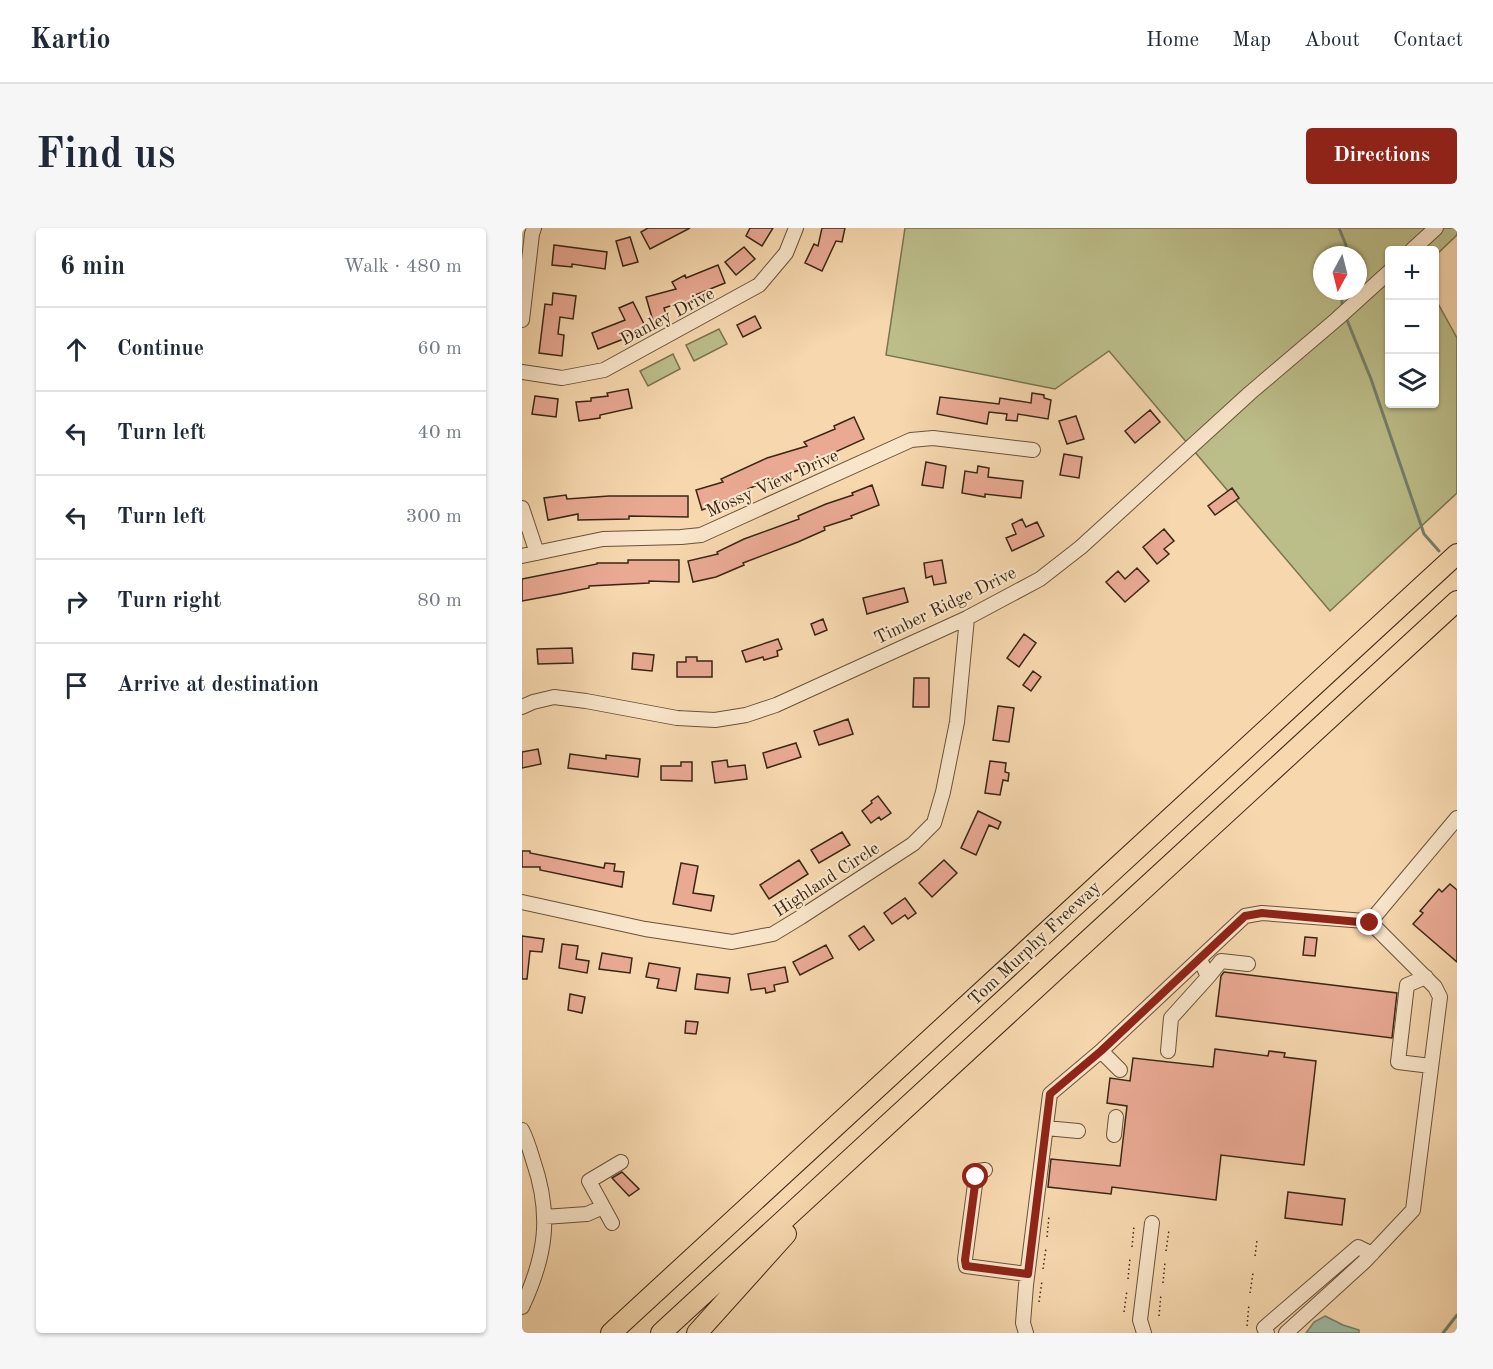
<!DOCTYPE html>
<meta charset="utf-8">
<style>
:root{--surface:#fff;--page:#f6f6f7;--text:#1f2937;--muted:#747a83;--line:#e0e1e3;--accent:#8f2418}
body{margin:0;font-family:"Old Standard TT",serif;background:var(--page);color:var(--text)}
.controls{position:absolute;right:18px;top:18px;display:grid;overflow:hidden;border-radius:6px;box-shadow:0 2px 4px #0004}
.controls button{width:54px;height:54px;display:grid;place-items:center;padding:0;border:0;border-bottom:2px solid var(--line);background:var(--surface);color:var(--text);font:30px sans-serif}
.compass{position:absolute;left:791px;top:18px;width:54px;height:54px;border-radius:50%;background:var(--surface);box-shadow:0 2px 4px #0004;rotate:187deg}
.stop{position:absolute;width:18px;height:18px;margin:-14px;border:4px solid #8f2418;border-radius:50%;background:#fff}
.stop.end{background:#8f2418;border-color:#fff;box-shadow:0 2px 6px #0008}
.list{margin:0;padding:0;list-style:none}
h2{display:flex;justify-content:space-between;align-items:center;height:78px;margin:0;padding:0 24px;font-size:26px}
h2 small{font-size:20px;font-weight:400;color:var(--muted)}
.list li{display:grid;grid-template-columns:39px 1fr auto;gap:18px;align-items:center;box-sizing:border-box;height:84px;padding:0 24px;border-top:2px solid var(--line)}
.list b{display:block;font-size:22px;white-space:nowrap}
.list em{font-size:20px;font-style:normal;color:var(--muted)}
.icon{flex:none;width:33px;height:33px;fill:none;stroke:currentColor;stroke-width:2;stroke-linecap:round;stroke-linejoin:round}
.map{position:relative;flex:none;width:935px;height:1105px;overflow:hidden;border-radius:6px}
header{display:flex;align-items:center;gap:36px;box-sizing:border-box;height:84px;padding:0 30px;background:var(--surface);border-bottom:2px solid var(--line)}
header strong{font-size:28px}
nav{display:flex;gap:33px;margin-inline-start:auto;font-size:21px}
.intro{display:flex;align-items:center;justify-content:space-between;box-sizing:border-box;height:144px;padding:0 36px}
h1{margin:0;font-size:42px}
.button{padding:15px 27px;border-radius:6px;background:var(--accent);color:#fff;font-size:21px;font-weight:700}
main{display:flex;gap:36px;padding:0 36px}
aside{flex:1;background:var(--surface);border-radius:6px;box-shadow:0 2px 4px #0004}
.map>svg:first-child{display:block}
.green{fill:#bcbe8a;stroke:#7b724f;stroke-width:1.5;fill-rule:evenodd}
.water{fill:#9ebaa5;stroke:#767f6b;stroke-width:1.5}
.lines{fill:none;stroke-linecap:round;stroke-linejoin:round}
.stream{stroke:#767f6b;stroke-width:3}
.building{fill:#e9a993;stroke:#3a2714;stroke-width:1.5}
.minor-casing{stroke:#69533a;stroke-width:16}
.highway-casing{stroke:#3a2714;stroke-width:22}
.path{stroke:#3a2714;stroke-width:1.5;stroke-dasharray:1.5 3;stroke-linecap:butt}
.minor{stroke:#f9e5ca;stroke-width:14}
.highway{stroke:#f6d7ae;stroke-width:20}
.route{stroke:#8f2418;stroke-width:8}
.labels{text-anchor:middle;stroke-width:4.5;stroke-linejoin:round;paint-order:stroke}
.street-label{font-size:18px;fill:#3a2714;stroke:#f9e5ca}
</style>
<header>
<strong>Kartio</strong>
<nav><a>Home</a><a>Map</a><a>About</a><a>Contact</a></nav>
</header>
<div class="intro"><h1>Find us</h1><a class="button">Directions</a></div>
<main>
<aside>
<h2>6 min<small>Walk · 480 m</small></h2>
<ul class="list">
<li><svg class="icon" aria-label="ahead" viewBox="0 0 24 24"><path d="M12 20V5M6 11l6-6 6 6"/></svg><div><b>Continue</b></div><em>60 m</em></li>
<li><svg class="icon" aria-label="left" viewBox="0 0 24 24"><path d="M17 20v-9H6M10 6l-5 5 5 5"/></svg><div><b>Turn left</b></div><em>40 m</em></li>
<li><svg class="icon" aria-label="left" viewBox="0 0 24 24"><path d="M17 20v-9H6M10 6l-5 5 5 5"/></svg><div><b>Turn left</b></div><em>300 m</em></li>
<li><svg class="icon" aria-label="right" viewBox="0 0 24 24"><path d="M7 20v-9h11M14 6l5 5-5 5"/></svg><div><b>Turn right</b></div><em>80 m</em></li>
<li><svg class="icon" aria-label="arrive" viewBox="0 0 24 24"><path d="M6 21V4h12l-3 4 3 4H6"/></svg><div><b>Arrive at destination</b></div></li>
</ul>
</aside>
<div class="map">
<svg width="935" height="1105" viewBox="0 0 935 1105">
<rect width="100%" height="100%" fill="#f6d7ae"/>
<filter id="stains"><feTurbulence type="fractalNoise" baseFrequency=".00333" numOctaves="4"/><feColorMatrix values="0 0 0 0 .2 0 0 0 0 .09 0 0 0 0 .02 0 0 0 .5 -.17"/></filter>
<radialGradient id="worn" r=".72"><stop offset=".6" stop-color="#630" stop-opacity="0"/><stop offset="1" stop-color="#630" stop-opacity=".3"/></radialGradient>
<!-- green -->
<path class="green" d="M383,0H935V7L913,28L912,22H868V176H912L913,70L935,110V265L808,383L587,123L533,161L364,127ZM800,27H836V63H800Z
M197,101L205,116L172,133L164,117Z
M151,126L158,141L126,158L118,143Z"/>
<!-- water -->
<path class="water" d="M803,1088L821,1097L837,1102V1105H784L792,1094Z"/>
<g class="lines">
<!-- stream -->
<path class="stream" d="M817,0L824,17V27
M820,76V63
M825,92L849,151L902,306L917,323
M921,1105L935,1087"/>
</g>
<!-- building -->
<path class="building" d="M126,0H168L128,21L119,4Z
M228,0H251L240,18L224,8Z
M300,0H323L320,14L314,13L300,43L283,35L292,16L296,18Z
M108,9L116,34L101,38L94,13Z
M32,17L85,24L83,41L50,36V39L30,37Z
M222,19L233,31L214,47L203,34Z
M196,37L203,55L173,67L175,70L162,77L161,74L142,80L145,89L131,93L124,69L154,61L150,54L163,47L164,50Z
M31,65L54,68L51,91L38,89L36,106L42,107L40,128L17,125L23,76L30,77Z
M111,74L122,96L99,112L76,121L70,105L103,92L97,80Z
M233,88L239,100L221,109L215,97Z
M106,161L110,180L78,187V190L57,193L54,174L69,173V170L86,168L85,165Z
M510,165L522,167V170L529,172L526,191L496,186L495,193L484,192L485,186L467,184L465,196L415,186L418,169L477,176L478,170L509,175Z
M13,168L36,171L34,189L10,186Z
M628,182L638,194L613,215L603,203Z
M554,188L562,211L545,216L537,193Z
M332,189L342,211L280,239L281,241L255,249L226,261L227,264L180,282L174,262L201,254L199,251L245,230L285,218L282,214L313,201L312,198Z
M542,226L560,229L557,250L538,247Z
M404,234L424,238L421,260L400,257Z
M456,238L467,240L466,249L501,253L499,270L463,266V269L440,265L443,243L455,245Z
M350,257L357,277L329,288L330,290L302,299L303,302L276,314L221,335L222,337L194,349L171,354L166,333L196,326L195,324L222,311L277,291L276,288L304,276L331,267L330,265Z
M710,260L717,270L693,287L686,278Z
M44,267L45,271L87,268H166V289L107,288V291L56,292V286L26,292L22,270Z
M500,291L504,299L515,294L522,308L490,323L484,310L494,306L490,296Z
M642,301L652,313L642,321L647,326L635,336L621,319Z
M106,332H157V354L127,353V355L67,358V360L38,366L0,373V351L75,336V335H106Z
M420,332L424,355L412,357L410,348L404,350L402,335Z
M615,340L627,353L603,374L584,354L596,343L603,351Z
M382,360L386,374L345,386L341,370Z
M301,391L305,402L293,407L289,396Z
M502,406L514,415L497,439L485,430Z
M256,411L260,421L255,423L256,428L242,432L241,429L224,434L220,423Z
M50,420L51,435L16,436L15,421Z
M111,425L132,427L130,443L110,441Z
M164,429H175V433H190V449H155V434H164Z
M511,443L519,449L509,463L501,457Z
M392,450H407V479H391Z
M476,478L492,480L487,514L471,512Z
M326,491L331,506L297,517L292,503Z
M274,515L279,529L245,540L241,525Z
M16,521L19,536L0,540V524Z
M48,526L84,531V527L118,531L116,549L46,540Z
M205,532L206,539L223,537L225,551L193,555L190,534Z
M468,533L484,535L483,544L487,545L486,553L481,552L478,567L463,565Z
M159,534H170V553L139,552V538H159Z
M356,568L369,585L359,592L357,589L349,595L340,583L350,575L349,573Z
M456,583L479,594L476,601L467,597L454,627L439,620Z
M320,604L328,617L297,635L289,622Z
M0,623H8V625L82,640L83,635L93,636L92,643L102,644L100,659L18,642V639H0Z
M277,632L286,646L247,671L238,657Z
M422,632L435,645L410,669L397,655Z
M159,635L176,638L171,665L192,668L189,683L151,676Z
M928,656L935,662V734L891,696L901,685L898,683L917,661L920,664Z
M383,670L394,685L386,691L383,687L370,696L362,685Z
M342,698L352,712L337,722L327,708Z
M0,708L22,711L20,724L8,723L5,751H0Z
M783,709L795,710L793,728L781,727Z
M40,716L56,718L54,731L67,733L65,745L37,740Z
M304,717L311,730L278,747L271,734Z
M80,725L110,730L108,745L77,741Z
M127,735L158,740L154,763L135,760L137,751L124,749Z
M263,739L266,754L252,757L253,763L244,765L243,760L229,762L226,746Z
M702,744L875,765L870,810L694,788L699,748Z
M175,746L208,750L206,765L173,761Z
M48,766L63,769L60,785L46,782Z
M164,793L176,794L174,806L163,805Z
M693,821L746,828L747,823L763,825L762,829L794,833L782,937L699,927L694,972L590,959L589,966L526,959L529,931L598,938L605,878L585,875L588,850L608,853L611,830L691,839Z
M100,944L117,961L107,968L90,950Z
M766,964L823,971L820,997L763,990Z"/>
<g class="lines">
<!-- minor casing -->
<g class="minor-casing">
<path id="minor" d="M890,22L914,0
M0,92L10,6L12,0
M0,144L40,150L82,142L237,57L264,25L274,0
M0,280L15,325
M0,328L81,311L159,309L179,307L389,212L411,210L511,222
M0,479L11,474L32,469L64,473L155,490L193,492L224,487L254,477L445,390L518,351L559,319L728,165L815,91L868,43
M0,674L123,701L210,714L251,706L279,689L391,616L412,595L421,564L435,494L445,390
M847,695L935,590
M686,749L699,733L726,736
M904,749L885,757L876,834L909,838
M579,823L598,842
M646,823L649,790L686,749L678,731
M524,900L556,903
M0,902C5,912 8,922 11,932C30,987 24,1028 0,1079
M592,907L594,889
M463,942L456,943L454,949L443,1031L444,1038L505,1046
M22,989L65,986L81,979
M90,995L67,953L99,934
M504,1105L501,1095L504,1057L528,866L579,823L723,688L740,685L843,693L851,697L913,759L918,769L891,982L843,1033L764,1105
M622,1105L618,1092L630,995
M745,1105L742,1100L836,1019L850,1026"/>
</g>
<!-- highway casing -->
<g class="highway-casing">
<path id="highway" d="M89,1105L935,326
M139,1105L935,373
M175,1105L264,1006"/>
</g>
<!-- path -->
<path class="path" d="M525,1009L527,988
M610,1019L612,998
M644,1023L647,1002
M733,1028L735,1012
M521,1041L524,1020
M606,1051L608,1030
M641,1055L643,1034
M728,1065L731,1045
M517,1074L520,1053
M602,1084L605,1062
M637,1088L639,1066
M725,1098L727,1076"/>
<!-- minor -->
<use href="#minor" class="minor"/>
<!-- highway -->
<use href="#highway" class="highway"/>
</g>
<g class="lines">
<!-- route -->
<path class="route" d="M454,949L443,1032L444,1038L506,1046L528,866L579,823L723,688L740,685L848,695"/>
</g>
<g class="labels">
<!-- street labels -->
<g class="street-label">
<text transform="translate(145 88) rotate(-28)" y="6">Danley Drive</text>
<text transform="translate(250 255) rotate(-24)" y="6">Mossy View Drive</text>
<text transform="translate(423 377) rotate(-26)" y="6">Timber Ridge Drive</text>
<text transform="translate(304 651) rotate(-33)" y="6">Highland Circle</text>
<text transform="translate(512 715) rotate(-43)" y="6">Tom Murphy Freeway</text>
</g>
</g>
<rect width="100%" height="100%" filter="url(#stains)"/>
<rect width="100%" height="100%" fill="url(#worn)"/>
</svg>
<div class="controls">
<button>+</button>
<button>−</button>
<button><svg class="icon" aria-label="layers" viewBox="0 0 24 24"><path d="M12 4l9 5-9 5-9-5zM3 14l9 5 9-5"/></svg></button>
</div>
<svg class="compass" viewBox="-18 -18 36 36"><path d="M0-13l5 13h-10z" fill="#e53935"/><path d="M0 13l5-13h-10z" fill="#747a83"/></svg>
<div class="stop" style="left:454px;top:949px"></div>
<div class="stop end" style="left:848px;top:695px"></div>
</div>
</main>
